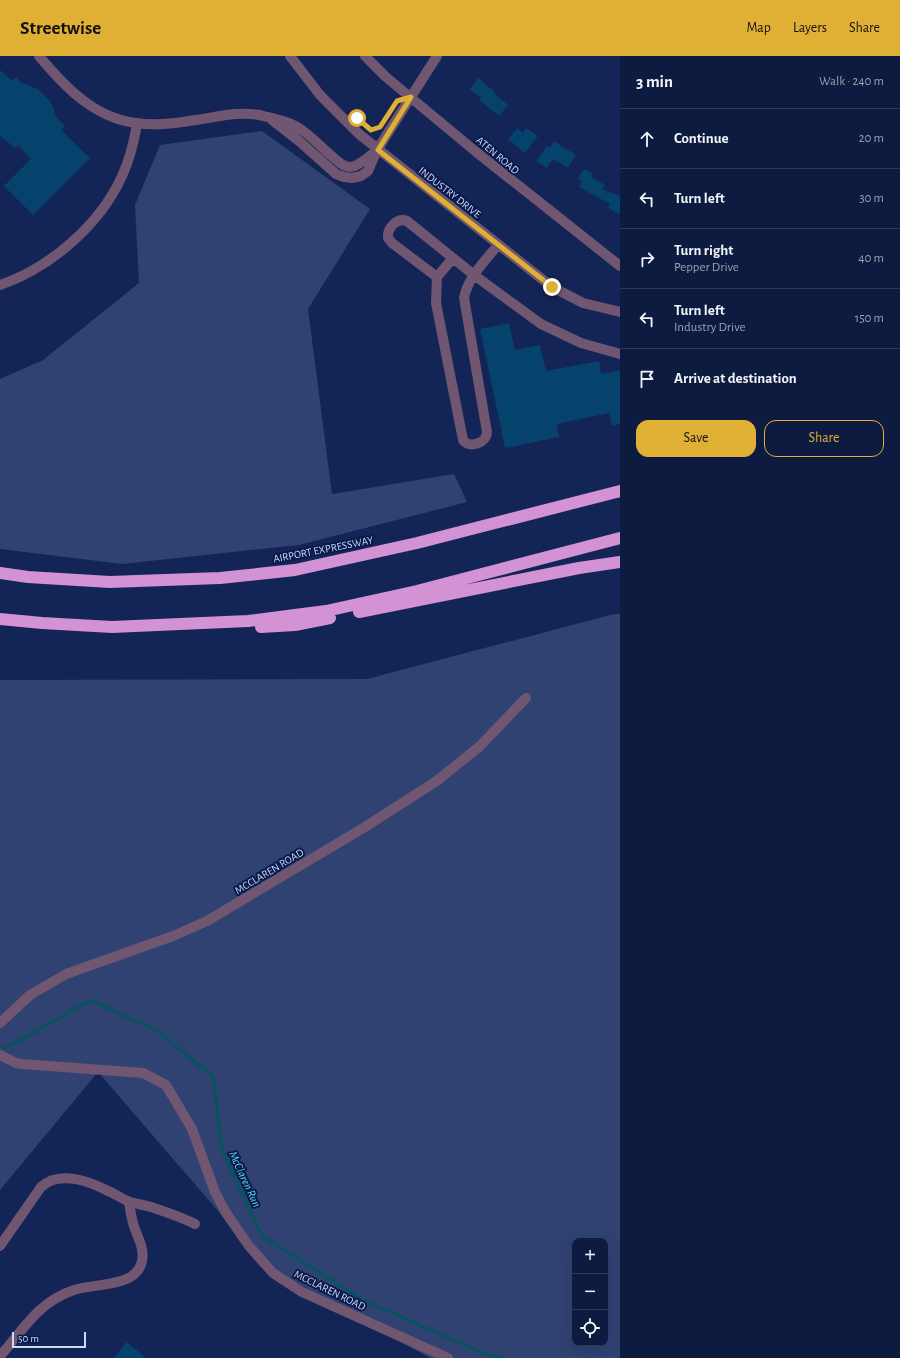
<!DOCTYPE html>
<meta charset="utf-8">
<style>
:root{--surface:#0e1b40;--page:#1c284b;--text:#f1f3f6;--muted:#9ba1b1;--line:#2e3959;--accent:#e0b034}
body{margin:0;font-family:"Alegreya Sans",sans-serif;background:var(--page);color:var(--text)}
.controls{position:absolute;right:12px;bottom:12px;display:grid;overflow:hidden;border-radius:8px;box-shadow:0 4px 16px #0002}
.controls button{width:36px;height:36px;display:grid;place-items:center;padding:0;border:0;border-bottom:1px solid var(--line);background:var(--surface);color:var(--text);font:20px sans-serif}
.scale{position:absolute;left:12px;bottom:10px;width:74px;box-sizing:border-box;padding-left:4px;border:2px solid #cad9f9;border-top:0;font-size:11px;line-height:14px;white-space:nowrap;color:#cad9f9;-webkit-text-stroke:3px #0a1a4b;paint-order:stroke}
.stop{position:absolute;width:12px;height:12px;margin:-9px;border:3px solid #e0b034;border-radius:50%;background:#fff}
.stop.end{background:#e0b034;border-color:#fff;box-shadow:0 1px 4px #0008}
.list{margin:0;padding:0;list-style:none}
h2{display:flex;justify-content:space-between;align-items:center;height:52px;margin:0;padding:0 16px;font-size:17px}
h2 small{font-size:13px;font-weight:400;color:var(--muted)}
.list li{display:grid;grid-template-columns:26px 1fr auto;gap:12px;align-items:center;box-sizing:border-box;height:60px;padding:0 16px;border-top:1px solid var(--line)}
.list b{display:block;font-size:15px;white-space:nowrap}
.list p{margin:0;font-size:13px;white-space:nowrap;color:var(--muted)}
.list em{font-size:13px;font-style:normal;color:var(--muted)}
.actions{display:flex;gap:8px;padding:12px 16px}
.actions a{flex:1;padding:9px 0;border:1px solid var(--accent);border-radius:12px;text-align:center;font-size:14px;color:var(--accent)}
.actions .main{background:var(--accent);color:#111}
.icon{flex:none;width:22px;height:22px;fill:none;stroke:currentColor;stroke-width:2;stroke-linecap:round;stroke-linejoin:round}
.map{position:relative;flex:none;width:620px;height:1302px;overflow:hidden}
header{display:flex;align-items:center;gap:24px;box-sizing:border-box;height:56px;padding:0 20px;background:var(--accent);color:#111}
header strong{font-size:19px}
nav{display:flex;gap:22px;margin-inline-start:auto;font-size:14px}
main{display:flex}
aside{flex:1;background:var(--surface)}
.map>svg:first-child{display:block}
.green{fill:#2f4272;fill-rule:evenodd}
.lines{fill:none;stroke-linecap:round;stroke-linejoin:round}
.stream{stroke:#04555d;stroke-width:3}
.building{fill:#05426c}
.path{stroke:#5f6f99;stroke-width:2;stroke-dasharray:4 2;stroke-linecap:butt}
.minor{stroke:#705670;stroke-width:10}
.highway{stroke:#d292d3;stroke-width:12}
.route{stroke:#e0b034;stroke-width:5}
.labels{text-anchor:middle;stroke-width:4;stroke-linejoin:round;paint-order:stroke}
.street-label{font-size:11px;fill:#cad9f9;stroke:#0a1a4b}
.water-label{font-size:12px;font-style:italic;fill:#57dceb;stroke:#0a1a4b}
</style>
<header>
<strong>Streetwise</strong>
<nav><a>Map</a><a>Layers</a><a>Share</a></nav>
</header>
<main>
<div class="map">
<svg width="620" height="1302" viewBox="0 0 620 1302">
<rect width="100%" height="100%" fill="#132456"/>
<!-- green -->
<path class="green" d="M262,75L370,153L308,253L332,438L454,418L467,446L299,489L122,508L0,493V323L43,304L139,227L135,149L160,89Z
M614,558H620V1302H430L346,1256L262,1206L98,1016L0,1134V624L367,623ZM575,1185H605V1287H575Z"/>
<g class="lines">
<!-- stream -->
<path class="stream" d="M3,992L12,989L91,944L159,976L213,1021L222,1094L262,1180L363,1244L488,1299L504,1302"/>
</g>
<!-- building -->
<path class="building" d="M0,14L12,25L16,21L22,27L38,33L48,43L52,48L56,61L65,70L61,74L90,102L33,159L4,130L31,103L18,89L15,92L0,80Z
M478,22L495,36L494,37L508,49L499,60L484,48L479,43L481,42L470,33Z
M517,72L523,77L526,72L538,80L525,97L508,83Z
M554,85L576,99L568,112L553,103L547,112L536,105L547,90L550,92Z
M584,113L593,118L591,121L605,129L602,133L620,140V158L608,152L610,148L579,131L582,125L578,123Z
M509,267L515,294L540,289L546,315L599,305L601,318L620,314V368L612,370L609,357L557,368L559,381L505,392L480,273Z
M127,1286L146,1302H114Z"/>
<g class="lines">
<!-- path -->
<path class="path" d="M362,66L371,74L379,72"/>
<!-- minor -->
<path class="minor" d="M39,0C64,30 94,62 136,67C156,70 177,67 196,64C217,61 238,55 259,59C268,61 278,63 286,66C302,71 315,85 327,96C334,101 341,111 350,111C358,111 371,99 377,94
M290,0L320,39L359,78L552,231L583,247L620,256
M365,0L386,21L475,95L620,210
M272,64L299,85L336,118L344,121L352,122L361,120L368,115L377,94L437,0
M453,202L437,221L392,187L388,182C387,172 397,161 407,165L474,219L541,268L581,287L620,298
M437,221L436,247L463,384C469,393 487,387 487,376L464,242C468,221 485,205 498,189
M0,229C50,212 100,169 122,120C130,103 134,86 137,68
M0,967L30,939L66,918L173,880L207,865L365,771L438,724L480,690L526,642
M0,999L16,1007L22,1008L143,1017L166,1029L192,1073L215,1136L226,1157L249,1190L273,1217L302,1236L448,1302
M0,1190L41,1131C59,1114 89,1125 108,1135C116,1138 122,1143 130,1146C137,1148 144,1149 151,1151C166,1156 181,1161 195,1168
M0,1300C24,1273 38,1246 74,1234C94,1227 137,1232 142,1205C145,1191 136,1179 133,1167C131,1160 130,1153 129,1146"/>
<!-- highway -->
<path class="highway" d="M0,517L28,521L110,526L220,522L295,514L417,487L620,435
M359,556L579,512L620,506
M0,563L42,567L112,571L248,565L326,555L417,535L620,482
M261,571L295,569L330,562"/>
</g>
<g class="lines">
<!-- route -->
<path class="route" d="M357,62L371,74L380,71L397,45L411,41L378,94L552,231"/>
</g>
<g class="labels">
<!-- street labels -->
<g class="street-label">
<text transform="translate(498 99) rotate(40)" y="4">ATEN ROAD</text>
<text transform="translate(450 136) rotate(38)" y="4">INDUSTRY DRIVE</text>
<text transform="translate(323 493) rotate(-11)" y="4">AIRPORT EXPRESSWAY</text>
<text transform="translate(269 815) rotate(-31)" y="4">MCCLAREN ROAD</text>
<text transform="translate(330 1234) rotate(26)" y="4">MCCLAREN ROAD</text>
</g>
<!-- water labels -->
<g class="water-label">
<text transform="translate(245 1123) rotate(65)" y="4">McClaren Run</text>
</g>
</g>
</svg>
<div class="controls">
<button>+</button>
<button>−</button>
<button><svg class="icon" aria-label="locate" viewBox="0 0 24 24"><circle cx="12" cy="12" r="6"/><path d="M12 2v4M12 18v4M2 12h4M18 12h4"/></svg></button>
</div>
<div class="scale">50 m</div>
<div class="stop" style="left:357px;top:62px"></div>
<div class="stop end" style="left:552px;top:231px"></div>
</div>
<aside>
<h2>3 min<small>Walk · 240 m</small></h2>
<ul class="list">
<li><svg class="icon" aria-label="ahead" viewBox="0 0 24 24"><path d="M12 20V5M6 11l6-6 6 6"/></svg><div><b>Continue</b></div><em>20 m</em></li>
<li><svg class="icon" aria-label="left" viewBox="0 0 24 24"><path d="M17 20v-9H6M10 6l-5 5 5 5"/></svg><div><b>Turn left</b></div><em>30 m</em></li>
<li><svg class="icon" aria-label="right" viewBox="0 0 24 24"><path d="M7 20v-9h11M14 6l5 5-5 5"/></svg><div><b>Turn right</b><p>Pepper Drive</p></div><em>40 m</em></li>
<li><svg class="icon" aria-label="left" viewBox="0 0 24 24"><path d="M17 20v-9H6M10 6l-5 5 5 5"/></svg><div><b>Turn left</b><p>Industry Drive</p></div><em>150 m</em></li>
<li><svg class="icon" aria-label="arrive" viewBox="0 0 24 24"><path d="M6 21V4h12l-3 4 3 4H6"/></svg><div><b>Arrive at destination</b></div></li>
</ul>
<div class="actions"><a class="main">Save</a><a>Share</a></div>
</aside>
</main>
